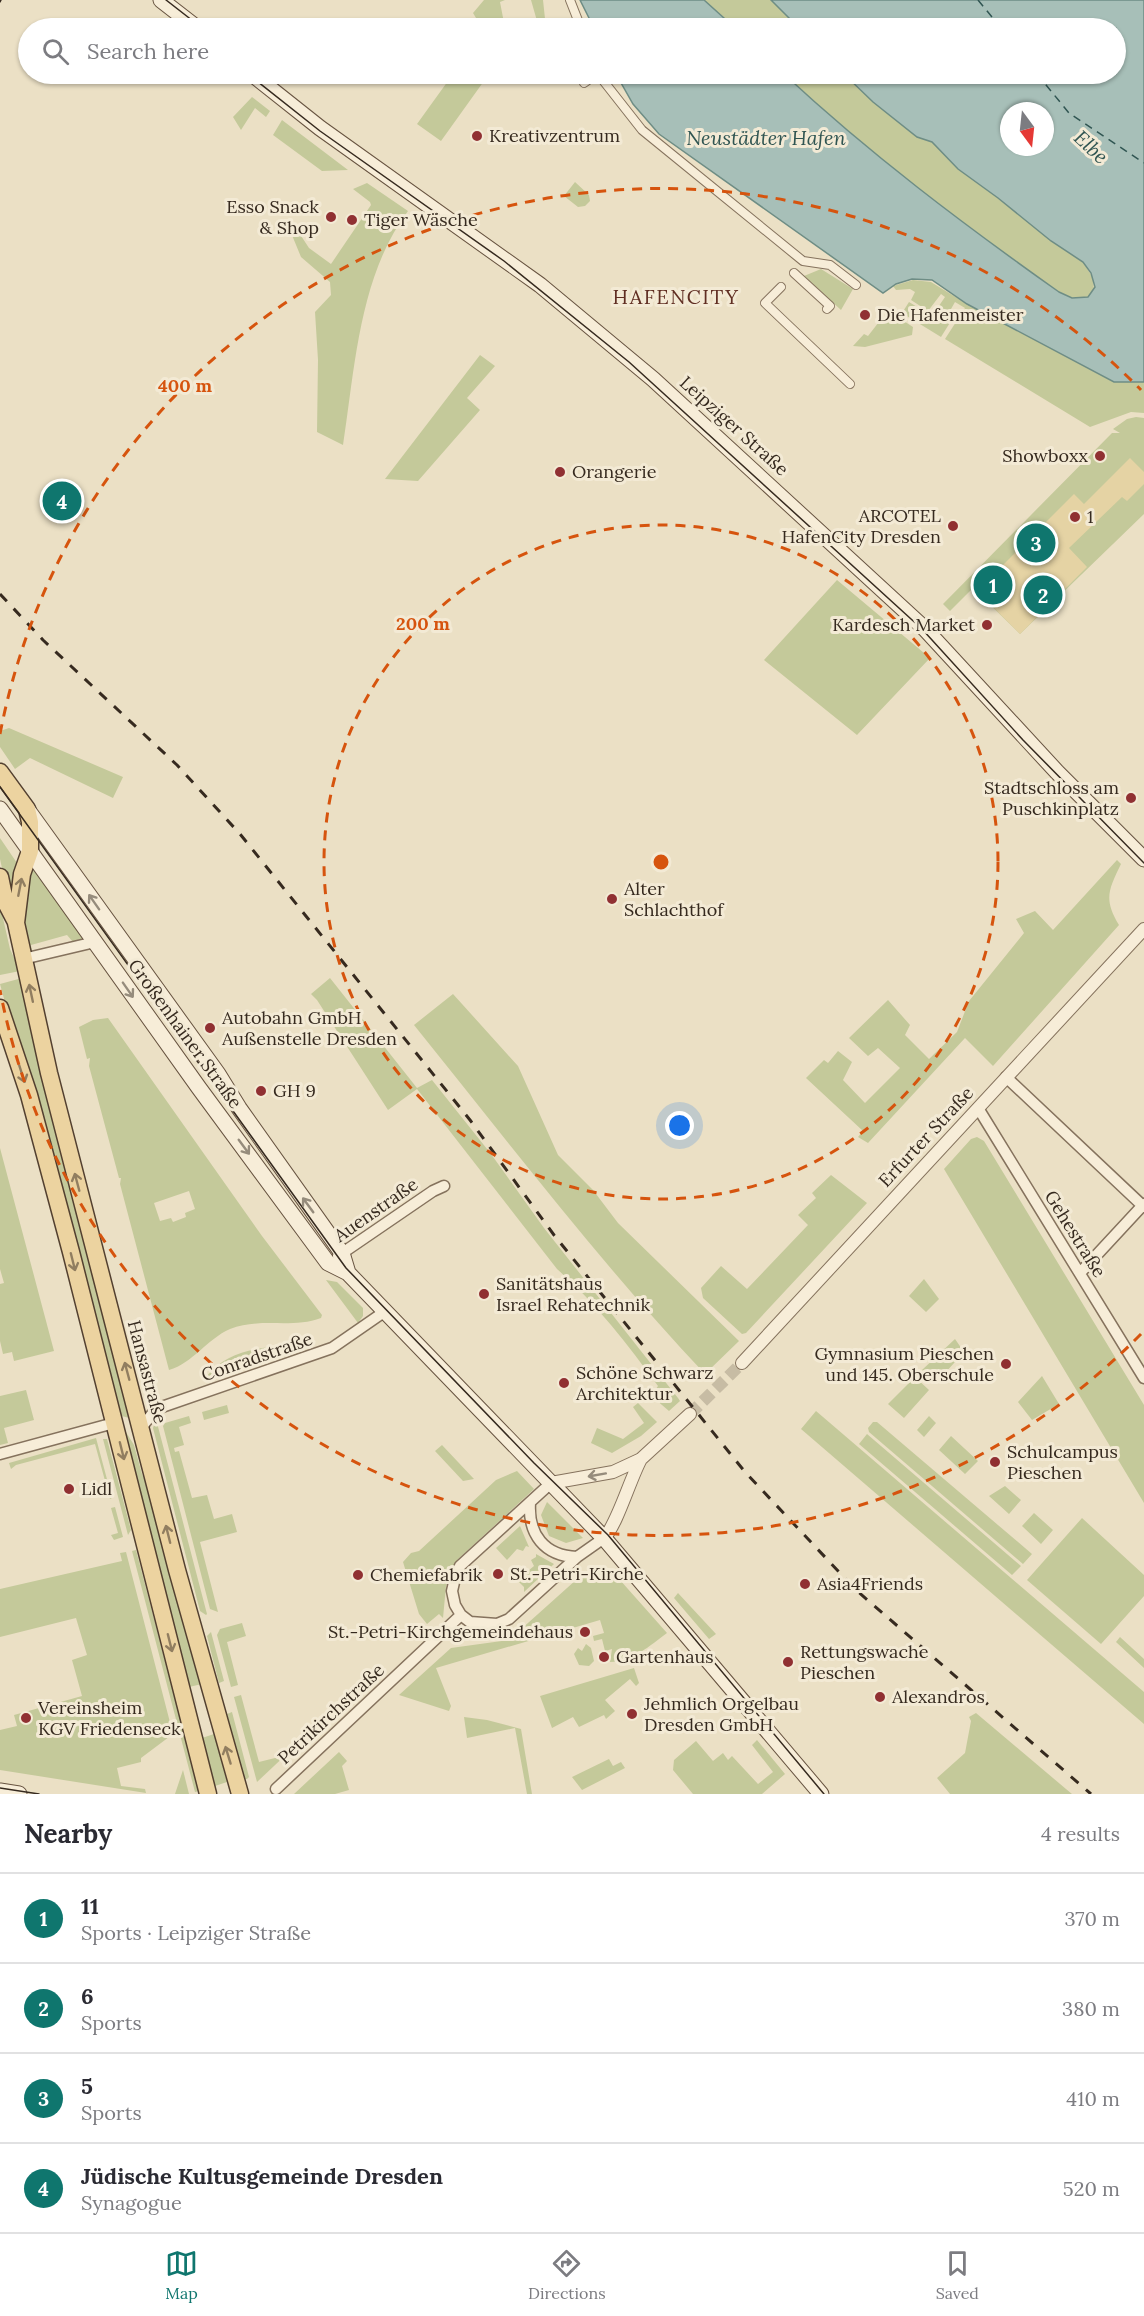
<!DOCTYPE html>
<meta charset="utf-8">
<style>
:root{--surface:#fff;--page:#f2f2f3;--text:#2b2b33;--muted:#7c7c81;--line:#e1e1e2;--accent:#0f766e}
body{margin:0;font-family:Lora,serif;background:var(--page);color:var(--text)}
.compass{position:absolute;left:1000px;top:102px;width:54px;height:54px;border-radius:50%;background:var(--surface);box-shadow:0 2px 4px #0004;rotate:165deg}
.you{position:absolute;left:680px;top:1126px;width:21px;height:21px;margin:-15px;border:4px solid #fff;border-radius:50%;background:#1a73e8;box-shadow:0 0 0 9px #1a73e833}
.badge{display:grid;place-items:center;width:39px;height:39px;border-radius:50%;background:var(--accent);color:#fff;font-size:20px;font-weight:700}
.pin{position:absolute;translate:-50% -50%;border:3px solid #fff;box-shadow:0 2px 6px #0006}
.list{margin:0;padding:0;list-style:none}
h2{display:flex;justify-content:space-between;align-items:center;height:78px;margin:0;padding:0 24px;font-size:26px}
h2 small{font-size:20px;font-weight:400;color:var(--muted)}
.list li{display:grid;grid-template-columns:39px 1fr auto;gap:18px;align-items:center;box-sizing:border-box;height:90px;padding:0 24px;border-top:2px solid var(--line)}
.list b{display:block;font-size:22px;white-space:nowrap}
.list p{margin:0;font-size:20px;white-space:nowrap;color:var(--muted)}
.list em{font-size:20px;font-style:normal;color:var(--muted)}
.icon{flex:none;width:33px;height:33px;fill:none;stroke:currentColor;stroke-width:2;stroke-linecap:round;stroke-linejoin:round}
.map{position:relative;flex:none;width:1144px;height:1794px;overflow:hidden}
.search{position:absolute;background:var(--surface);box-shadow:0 2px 4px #0004;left:18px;right:18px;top:18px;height:66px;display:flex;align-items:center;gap:15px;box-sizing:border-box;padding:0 21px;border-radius:33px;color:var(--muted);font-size:22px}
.sheet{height:438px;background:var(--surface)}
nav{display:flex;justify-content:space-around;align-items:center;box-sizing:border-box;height:84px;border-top:2px solid var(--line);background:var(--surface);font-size:16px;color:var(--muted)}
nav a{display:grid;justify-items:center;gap:3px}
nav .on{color:var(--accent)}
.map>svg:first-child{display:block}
.green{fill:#c4c99a;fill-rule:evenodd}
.sand{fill:#e5d3a4}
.water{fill:#a7bfb8;stroke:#6e8d85;stroke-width:1.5;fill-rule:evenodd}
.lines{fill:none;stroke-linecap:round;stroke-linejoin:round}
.ferry{stroke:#305552;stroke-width:1.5;stroke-dasharray:8 6;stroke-linecap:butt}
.tertiary-tunnel{stroke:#c7bca4;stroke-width:12;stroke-dasharray:12 6;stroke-linecap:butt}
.pedestrian-casing{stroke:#85725d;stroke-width:10}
.minor-casing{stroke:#85725d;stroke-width:13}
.tertiary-casing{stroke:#85725d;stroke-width:14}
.secondary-casing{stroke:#675340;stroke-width:17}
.primary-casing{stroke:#534030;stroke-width:19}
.pedestrian{stroke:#f7edd8;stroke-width:8}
.minor{stroke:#f7edd8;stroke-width:10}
.tertiary{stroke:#f7edd8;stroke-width:12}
.secondary{stroke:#f7edd8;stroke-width:15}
.primary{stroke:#ecd3a0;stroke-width:16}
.tram{stroke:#362a1f;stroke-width:1.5}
.rail{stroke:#362a1f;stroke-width:3;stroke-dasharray:10 10;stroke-linecap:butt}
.oneway{stroke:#917e60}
.oneway2{stroke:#968c7c}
.ring{fill:none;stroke:#d6540e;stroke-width:3;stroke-dasharray:10 8}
.poi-dot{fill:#903032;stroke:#f3ead5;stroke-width:2}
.labels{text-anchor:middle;stroke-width:6;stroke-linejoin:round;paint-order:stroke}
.poi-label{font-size:18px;fill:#362a1f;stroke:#f3ead5;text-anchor:start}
.street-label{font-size:18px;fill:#362a1f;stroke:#f3ead5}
.water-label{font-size:20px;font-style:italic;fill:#305552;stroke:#f3ead5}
.neighbourhood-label{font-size:20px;letter-spacing:1.5px;fill:#602e22;stroke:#f3ead5}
.centre{fill:#d6540e;stroke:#f3ead5;stroke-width:3}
.ring-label{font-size:18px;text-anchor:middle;font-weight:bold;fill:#d6540e;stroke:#f3ead5;stroke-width:6;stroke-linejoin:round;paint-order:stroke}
</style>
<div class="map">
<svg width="1144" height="1794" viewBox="0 0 1144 1794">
<rect width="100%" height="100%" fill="#ebe0c5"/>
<!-- green -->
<path class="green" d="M484,0H505L500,2L505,28H482L473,13Z
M531,0H543L546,28H539Z
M704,0H771L799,28H735Z
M453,74H489L441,141L417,124Z
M784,74H844L873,102L917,137L932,141L958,169L998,198L1051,241L1083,262L1093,278L1094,290L1089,297L1072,298L1059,292C963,224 870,154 784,74Z
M252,97L270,111L266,117L255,108L241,130L233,117Z
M282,120L348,170L322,171L273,135Z
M575,182L589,195L590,201L585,206L578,207L564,196Z
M367,183L408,211C359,276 355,368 343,445L317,432L318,360L315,312L331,295L330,282L301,257L287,223L290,219L309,248L331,264L371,205L370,202L353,189Z
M821,269L853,289L841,310L804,276Z
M913,280L931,282L967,304L1114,382H1144V413L1131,412L1090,427L945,339L965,308L955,302L951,309L956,313L941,337L902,313L909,302L932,316L945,297L941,294L928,311L911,300L915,292L910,289L896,290L893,286Z
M893,314L913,327L912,335L865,347L853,346L864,334L868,336L882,318L887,322Z
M480,355L495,366L467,398L480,410L418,481L385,479Z
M1136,417L1144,418V514L1020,634L973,588L950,611L943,604L1112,433H1120L1113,429L1127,419Z
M837,580L930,658L857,735L764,660Z
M9,728L123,777L113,798L30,758L15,769L0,747V731Z
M0,838L17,863L10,891H7L0,859Z
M1117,860L1121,864C1109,889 1103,899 1119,925L993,1066L965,1038L868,1143L858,1137L863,1131L806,1078L824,1060L828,1063L838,1051L852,1062L843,1080L865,1103L900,1068L878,1048L868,1056L849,1038L888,1000L910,1025L905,1035L929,1059L957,1032L969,1001L1024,933L1016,919L1035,911L1053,930Z
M33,867L84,938L73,942L67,935L31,945L32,952L29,953L22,914Z
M0,905L10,949L20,971L0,975Z
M22,978L133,1419L118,1415L0,984Z
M330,978L417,1088L432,1080L491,1154L544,1228L678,1398L680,1401L669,1411L655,1399L653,1393L658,1386C628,1345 595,1302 557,1269L417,1089L388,1110L317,1000L311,994Z
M453,994L518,1066L558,1155L593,1190L618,1223L739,1341L705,1374C601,1264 509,1143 414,1025Z
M108,1018L262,1236L322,1315L321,1318C292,1329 260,1317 230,1329C207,1339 193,1363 169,1370L120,1184L121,1178H119L89,1066L90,1058L87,1059L79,1027L93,1020ZM189,1191L195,1209L185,1213L186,1217L173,1222L171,1218L160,1221L154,1203Z
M977,1137L984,1141L1144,1405V1503L944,1169L971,1139Z
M0,1148L54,1351L14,1361L12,1352L3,1354L0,1341V1284L4,1283L0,1269Z
M831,1175L867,1203L746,1333L742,1334L703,1298L701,1288L721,1266L747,1289L808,1225L798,1215L816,1198L812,1193Z
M924,1279L939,1299L926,1312L909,1296Z
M326,1280L337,1282L363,1308V1316L358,1323Z
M955,1339L964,1352L936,1383L922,1370Z
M271,1347L292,1351L206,1377C223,1356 244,1350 271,1347Z
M1042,1376L1059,1404L1032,1420L1018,1402Z
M915,1377L929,1390L904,1418L888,1404Z
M26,1390L34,1420L4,1428L8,1443L0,1445V1396Z
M638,1403L657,1422L641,1436L612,1453L591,1443L597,1428L623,1439L644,1423L633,1407Z
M227,1405L229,1413L204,1420L202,1412Z
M816,1411L1144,1692V1724L801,1429Z
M189,1416L191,1423L179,1427L184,1445L174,1448L175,1452L179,1451L192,1498L207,1495L214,1519L232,1514L237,1532L200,1542L218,1612L210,1609L163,1426L165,1423Z
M929,1416L936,1423L924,1437L917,1430Z
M156,1419L207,1614L206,1615L200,1611L153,1428Z
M873,1422H877L1032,1554L1023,1564L869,1432L868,1428Z
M124,1429L134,1445L142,1474L155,1501L202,1684L189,1687Z
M867,1434L1021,1566L1012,1575L859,1444Z
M951,1436L978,1461L965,1474L939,1450Z
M96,1438L112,1498L110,1499L95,1444L16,1465L11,1469L9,1463Z
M103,1439H107L131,1530L128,1535Z
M442,1445L474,1479L463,1481L435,1451Z
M517,1471L534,1489L457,1560L446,1586L443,1618L439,1614L427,1624L419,1614L403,1562L411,1553L419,1551L496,1480Z
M1005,1486L1021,1500L1009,1514L989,1496Z
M547,1502L583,1538L566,1543L549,1536L541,1515Z
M115,1507L123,1537L114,1540L111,1535L118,1533L111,1508Z
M1034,1513L1053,1530L1041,1544L1022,1526Z
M1082,1518L1144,1575V1596L1101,1644L1027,1580Z
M520,1526L529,1547L526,1546L523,1551L517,1549L507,1560L496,1548Z
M136,1550L199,1791L195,1792L132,1551Z
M126,1552L173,1734L141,1758V1762L117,1768L121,1786L145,1789L146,1793L0,1770V1730L17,1726L14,1715L82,1696L72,1660L87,1655L76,1618L0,1637V1589L122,1561L120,1553Z
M536,1554L554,1564L524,1592V1587L517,1580L534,1566L531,1560L536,1557Z
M602,1568L612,1571L667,1633C649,1646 634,1661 610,1662L612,1649L605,1651L602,1639L594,1641L593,1636L604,1633L600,1620L436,1668L451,1706L449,1711L399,1695L451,1648L509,1640L586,1571Z
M678,1593L716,1634L709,1639L674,1598Z
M242,1623L246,1636L227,1642L238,1685L231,1687L217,1635L220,1629Z
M211,1632L224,1681L219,1683L207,1636Z
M1120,1637L1144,1659V1668L1116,1642Z
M586,1644L591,1648L594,1661L589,1666L579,1665L574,1654L578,1648L582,1651Z
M634,1668L639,1683L636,1686L630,1679L605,1700L615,1711L606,1719L604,1715L579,1727L573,1717L552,1728L540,1696Z
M241,1695L259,1762L279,1757L304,1734H308L257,1782L234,1697Z
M232,1712L249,1777L247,1779H244L227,1714Z
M976,1713L1066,1789L1072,1794H950L937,1778L965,1753L971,1721L969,1717Z
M464,1717L487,1720L521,1729L532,1794H527L515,1728L467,1738Z
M214,1734L227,1782L215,1786L202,1738Z
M757,1740L785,1774L762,1794H693L673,1770L674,1760L696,1741L713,1761L723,1753L728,1760L732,1756L758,1784L773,1772L752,1745Z
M339,1752L347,1761L342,1766L349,1790L335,1794H294Z
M609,1759L613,1766L621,1762L625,1768L582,1790L572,1777Z
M183,1770L189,1794H175Z"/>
<!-- sand -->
<path class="sand" d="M1130,458L1144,472V484L1127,501L1122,497L1069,548L1087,567L1020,634L977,591L1074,494L1084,504Z"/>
<!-- water -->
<path class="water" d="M580,0H704L735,28H594Z
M771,0H1144V382H1114L967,304L932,280L912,279L896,284L883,293L659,134L633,104L616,74H784C870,154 963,224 1059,292L1072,298L1088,297L1095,287L1091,273L1083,262L1051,241L998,198L958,169L932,142L917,137L873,102L844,74H1116V28H799ZM1009,111H1045V147H1009Z"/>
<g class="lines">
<!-- ferry -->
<path class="ferry" d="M978,0L1001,28
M1037,74L1069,113L1144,163"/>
<!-- tertiary-tunnel -->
<path class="tertiary-tunnel" d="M690,1414L742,1363"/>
<!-- pedestrian casing -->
<g class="pedestrian-casing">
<path id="pedestrian" d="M570,0L581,28
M598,74L642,130L803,261L830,265L856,285
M584,83L597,74
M794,273L830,306L827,309
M781,287L765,303L850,384"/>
</g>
<!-- minor casing -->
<g class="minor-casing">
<path id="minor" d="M23,959L95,942
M1006,1077L1144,1207
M978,1108L1144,1378
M338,1256L433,1191L444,1186
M1080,1273L1144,1204
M141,1428L156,1409L332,1348L384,1312
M0,1454L114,1423
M551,1483L460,1566L455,1578L452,1591L455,1605L461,1615L470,1622L497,1624L509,1619L577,1557L604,1538
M530,1503C528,1534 544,1556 577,1557
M276,1789L461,1615"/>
</g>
<!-- tertiary casing -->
<g class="tertiary-casing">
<path id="tertiary" d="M742,1363L1144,929
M551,1483L613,1472L641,1459L690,1414
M604,1538C617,1525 630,1479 641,1459"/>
</g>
<!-- secondary casing -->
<g class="secondary-casing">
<path id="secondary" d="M161,0L197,28
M252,74L320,128L540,285L653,379L925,629L1057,772L1144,859
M0,809L199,1088L328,1263L348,1273L604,1538L821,1794
M27,809L218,1074L239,1108L342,1253L348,1273
M0,1791L19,1794"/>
</g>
<!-- primary casing -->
<g class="primary-casing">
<path id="primary" d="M0,772L27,809L30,822V851L22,874L16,923L49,1073L177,1570L240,1794
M0,877L5,901L16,922
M0,1008L29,1095L71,1252L208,1794"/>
</g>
<!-- pedestrian -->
<use href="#pedestrian" class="pedestrian"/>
<!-- minor -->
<use href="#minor" class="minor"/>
<!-- tertiary -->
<use href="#tertiary" class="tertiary"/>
<!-- secondary -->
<use href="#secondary" class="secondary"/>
<!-- primary -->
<use href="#primary" class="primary"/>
<!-- tram -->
<path class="tram" d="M166,0L202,28
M0,2L1,0
M248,74L320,131L504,261L629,362L922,629L1023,740L1144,863
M0,787L346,1268L534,1463L608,1535L824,1794
M0,1788L39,1794"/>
<!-- rail -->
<path class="rail" d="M0,594L43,640L177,765L240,834L470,1120L554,1235L745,1472L856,1590L1091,1794"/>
</g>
<!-- one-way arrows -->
<defs><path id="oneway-shaft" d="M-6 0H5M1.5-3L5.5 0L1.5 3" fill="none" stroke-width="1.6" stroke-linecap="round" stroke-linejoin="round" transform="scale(1.5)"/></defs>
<g class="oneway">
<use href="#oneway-shaft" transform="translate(20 887) rotate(-79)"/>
<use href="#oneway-shaft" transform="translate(31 993) rotate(-102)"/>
<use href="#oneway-shaft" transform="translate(22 1074) rotate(72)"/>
<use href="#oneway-shaft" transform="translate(77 1182) rotate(-105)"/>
<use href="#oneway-shaft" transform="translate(73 1262) rotate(76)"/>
<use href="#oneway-shaft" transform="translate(127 1371) rotate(-105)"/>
<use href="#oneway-shaft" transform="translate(122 1451) rotate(76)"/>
<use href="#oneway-shaft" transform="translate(168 1534) rotate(-104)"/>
<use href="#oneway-shaft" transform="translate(170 1643) rotate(76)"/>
<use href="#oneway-shaft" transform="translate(228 1755) rotate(-107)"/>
</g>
<g class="oneway2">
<use href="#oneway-shaft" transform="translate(94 902) rotate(-125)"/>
<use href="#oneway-shaft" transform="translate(128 990) rotate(55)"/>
<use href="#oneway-shaft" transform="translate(244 1147) rotate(54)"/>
<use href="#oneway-shaft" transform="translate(308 1205) rotate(-126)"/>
<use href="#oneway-shaft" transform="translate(597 1475) rotate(170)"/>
</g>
<!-- distance rings -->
<g class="ring">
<circle cx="661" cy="862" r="337"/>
<path d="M1141 1334A673 673 0 0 1 0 990M0 734A673 673 0 0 1 1141 390"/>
</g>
<!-- markers -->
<g class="poi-dot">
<circle cx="477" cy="136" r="6"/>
<circle cx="331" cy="217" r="6"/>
<circle cx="352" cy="220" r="6"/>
<circle cx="865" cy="315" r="6"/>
<circle cx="1100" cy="456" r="6"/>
<circle cx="560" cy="472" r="6"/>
<circle cx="1075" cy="517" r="6"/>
<circle cx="953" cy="526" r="6"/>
<circle cx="987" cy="625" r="6"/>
<circle cx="1131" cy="798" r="6"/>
<circle cx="612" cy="899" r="6"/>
<circle cx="210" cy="1028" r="6"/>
<circle cx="261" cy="1091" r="6"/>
<circle cx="484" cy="1294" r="6"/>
<circle cx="1006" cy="1364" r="6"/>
<circle cx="564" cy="1383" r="6"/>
<circle cx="995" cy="1462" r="6"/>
<circle cx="69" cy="1489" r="6"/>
<circle cx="498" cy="1574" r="6"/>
<circle cx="358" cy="1575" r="6"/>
<circle cx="805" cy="1584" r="6"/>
<circle cx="585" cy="1632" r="6"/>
<circle cx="604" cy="1657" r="6"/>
<circle cx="788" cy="1662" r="6"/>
<circle cx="880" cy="1697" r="6"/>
<circle cx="632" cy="1714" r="6"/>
<circle cx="26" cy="1718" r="6"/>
</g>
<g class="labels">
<!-- poi labels -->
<g class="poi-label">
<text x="489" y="142">Kreativzentrum</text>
<text x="319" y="213" text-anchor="end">Esso Snack<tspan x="319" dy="21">&amp; Shop</tspan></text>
<text x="364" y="226">Tiger Wäsche</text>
<text x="877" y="321">Die Hafenmeister</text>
<text x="1088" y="462" text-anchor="end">Showboxx</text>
<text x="572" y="478">Orangerie</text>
<text x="941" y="522" text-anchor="end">ARCOTEL<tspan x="941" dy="21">HafenCity Dresden</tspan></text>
<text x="1087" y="523">1</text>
<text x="975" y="631" text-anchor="end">Kardesch Market</text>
<text x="1119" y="794" text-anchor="end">Stadtschloss am<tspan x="1119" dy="21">Puschkinplatz</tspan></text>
<text x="624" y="895">Alter<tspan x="624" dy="21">Schlachthof</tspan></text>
<text x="222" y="1024">Autobahn GmbH<tspan x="222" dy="21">Außenstelle Dresden</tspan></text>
<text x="273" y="1097">GH 9</text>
<text x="496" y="1290">Sanitätshaus<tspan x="496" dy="21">Israel Rehatechnik</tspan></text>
<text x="994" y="1360" text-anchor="end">Gymnasium Pieschen<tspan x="994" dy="21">und 145. Oberschule</tspan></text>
<text x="576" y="1379">Schöne Schwarz<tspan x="576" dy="21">Architektur</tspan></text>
<text x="1007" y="1458">Schulcampus<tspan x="1007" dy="21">Pieschen</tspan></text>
<text x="81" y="1495">Lidl</text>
<text x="510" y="1580">St.-Petri-Kirche</text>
<text x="370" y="1581">Chemiefabrik</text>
<text x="817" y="1590">Asia4Friends</text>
<text x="573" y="1638" text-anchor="end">St.-Petri-Kirchgemeindehaus</text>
<text x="800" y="1658">Rettungswache<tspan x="800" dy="21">Pieschen</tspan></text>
<text x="616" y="1663">Gartenhaus</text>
<text x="892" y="1703">Alexandros</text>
<text x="644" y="1710">Jehmlich Orgelbau<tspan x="644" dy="21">Dresden GmbH</tspan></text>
<text x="38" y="1714">Vereinsheim<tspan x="38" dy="21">KGV Friedenseck</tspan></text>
</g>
<!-- street labels -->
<g class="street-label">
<text transform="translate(734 426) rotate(42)" y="6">Leipziger Straße</text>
<text transform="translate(185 1034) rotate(54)" y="6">Großenhainer Straße</text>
<text transform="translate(926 1137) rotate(-47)" y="6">Erfurter Straße</text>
<text transform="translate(376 1210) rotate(-35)" y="6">Auenstraße</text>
<text transform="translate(1075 1234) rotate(58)" y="6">Gehestraße</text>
<text transform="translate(257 1357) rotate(-19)" y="6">Conradstraße</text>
<text transform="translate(147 1372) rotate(75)" y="6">Hansastraße</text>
<text transform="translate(331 1714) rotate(-43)" y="6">Petrikirchstraße</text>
</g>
<!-- water labels -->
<g class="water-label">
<text x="766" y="145">Neustädter Hafen</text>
<text transform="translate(1091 147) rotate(43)" y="7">Elbe</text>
</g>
<!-- neighbourhood labels -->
<g class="neighbourhood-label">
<text x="676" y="304">HAFENCITY</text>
</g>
</g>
<circle cx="661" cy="862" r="9" class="centre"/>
<g class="ring-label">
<text x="185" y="392">400 m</text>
<text x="423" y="630">200 m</text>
</g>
</svg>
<svg class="compass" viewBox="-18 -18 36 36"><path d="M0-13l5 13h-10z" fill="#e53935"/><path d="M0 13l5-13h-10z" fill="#7c7c81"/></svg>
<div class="you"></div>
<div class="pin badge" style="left:993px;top:585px">1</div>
<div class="pin badge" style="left:1043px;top:595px">2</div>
<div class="pin badge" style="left:1036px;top:543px">3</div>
<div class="pin badge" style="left:62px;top:501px">4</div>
<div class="search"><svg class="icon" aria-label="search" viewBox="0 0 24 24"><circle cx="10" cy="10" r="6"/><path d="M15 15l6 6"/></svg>Search here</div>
</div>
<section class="sheet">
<h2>Nearby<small>4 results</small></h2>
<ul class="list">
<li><span class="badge">1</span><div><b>11</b><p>Sports · Leipziger Straße</p></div><em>370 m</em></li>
<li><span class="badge">2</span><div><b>6</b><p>Sports</p></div><em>380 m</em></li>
<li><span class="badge">3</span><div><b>5</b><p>Sports</p></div><em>410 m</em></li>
<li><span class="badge">4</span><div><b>Jüdische Kultusgemeinde Dresden</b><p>Synagogue</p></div><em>520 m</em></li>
</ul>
</section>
<nav>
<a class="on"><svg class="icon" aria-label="map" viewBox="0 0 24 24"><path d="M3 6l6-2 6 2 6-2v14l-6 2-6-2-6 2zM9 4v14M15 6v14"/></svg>Map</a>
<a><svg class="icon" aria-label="directions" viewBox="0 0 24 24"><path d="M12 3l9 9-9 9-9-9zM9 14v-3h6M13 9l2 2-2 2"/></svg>Directions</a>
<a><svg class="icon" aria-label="saved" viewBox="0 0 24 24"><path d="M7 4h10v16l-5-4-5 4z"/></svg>Saved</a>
</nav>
